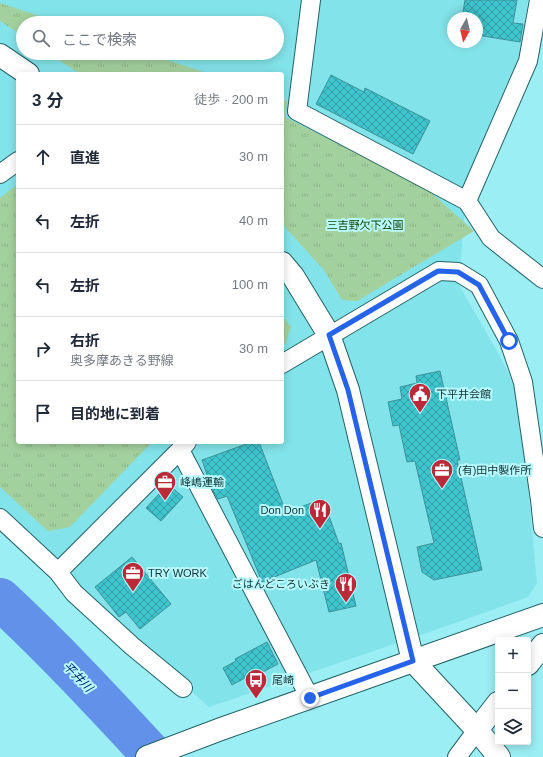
<!DOCTYPE html>
<html lang="ja">
<meta charset="utf-8">
<style>
:root{--surface:#fff;--page:#f6f6f7;--text:#1f2937;--muted:#747a83;--line:#e0e1e3}
body{margin:0;font-family:Arial,"Noto Sans JP",sans-serif;background:var(--page);color:var(--text)}
.controls{position:absolute;right:12px;bottom:12px;display:grid;overflow:hidden;border-radius:4px;box-shadow:0 2px 10px #0003}
.controls button{width:36px;height:36px;display:grid;place-items:center;padding:0;border:0;border-bottom:1px solid var(--line);background:var(--surface);color:var(--text);font:20px sans-serif}
.compass{position:absolute;left:447px;top:12px;width:36px;height:36px;border-radius:50%;background:var(--surface);box-shadow:0 2px 10px #0003;rotate:188deg}
.stop{position:absolute;width:12px;height:12px;margin:-9px;border:3px solid #2563eb;border-radius:50%;background:#fff}
.stop.end{background:#2563eb;border-color:#fff;box-shadow:0 1px 4px #0008}
.list{margin:0;padding:0;list-style:none}
h2{display:flex;justify-content:space-between;align-items:center;height:52px;margin:0;padding:0 16px;font-size:17px}
h2 small{font-size:13px;font-weight:400;color:var(--muted)}
.list li{display:grid;grid-template-columns:26px 1fr auto;gap:12px;align-items:center;box-sizing:border-box;height:64px;padding:0 16px;border-top:1px solid var(--line)}
.list b{display:block;font-size:15px;white-space:nowrap}
.list p{margin:0;font-size:13px;white-space:nowrap;color:var(--muted)}
.list em{font-size:13px;font-style:normal;color:var(--muted)}
.icon{flex:none;width:22px;height:22px;fill:none;stroke:currentColor;stroke-width:2;stroke-linecap:round;stroke-linejoin:round}
.map{position:relative;flex:none;width:543px;height:757px;overflow:hidden}
.search{position:absolute;background:var(--surface);box-shadow:0 2px 10px #0003;left:16px;top:16px;width:268px;height:44px;display:flex;align-items:center;gap:10px;box-sizing:border-box;padding:0 14px;border-radius:22px;color:var(--muted);font-size:15px}
.panel{position:absolute;background:var(--surface);box-shadow:0 2px 10px #0003;left:16px;top:72px;width:268px;height:372px;border-radius:4px}
.map>svg:first-child{display:block}
.built{fill:#83e3ea;fill-rule:evenodd}
.park{fill:url(#park-tufts)}
.lines{fill:none;stroke-linecap:round;stroke-linejoin:round}
.river{stroke:#6191e8;stroke-width:42}
.building{fill:url(#building-cross-hatch);stroke:#3e9398}
.minor-casing{stroke:#216367;stroke-width:20}
.tertiary-casing{stroke:#216367;stroke-width:24}
.secondary-casing{stroke:#216367;stroke-width:24}
.minor{stroke:#fff;stroke-width:18}
.tertiary{stroke:#fff;stroke-width:22}
.secondary{stroke:#fff;stroke-width:22}
.route{stroke:#2563eb;stroke-width:5}
.labels{text-anchor:middle;stroke-width:4;stroke-linejoin:round;paint-order:stroke}
.park-label{font-size:11px;fill:#13460c;stroke:#b7f9fd}
.poi-label{font-size:11px;fill:#0f3335;stroke:#b7f9fd;text-anchor:start}
.water-label{font-size:12px;font-style:italic;fill:#012974;stroke:#b7f9fd}
</style>
<div class="map">
<svg width="543" height="757" viewBox="0 0 543 757">
<defs>
<pattern id="park-tufts" width="24" height="20" patternUnits="userSpaceOnUse"><rect width="24" height="20" fill="#a3d19d"/><path d="M3 7l-1-3M5 7V3M7 7l1-3M15 17l-1-3M17 17v-4M19 17l1-3" fill="none" stroke="#8bb488"/></pattern>
<pattern id="building-cross-hatch" width="8" height="8" patternUnits="userSpaceOnUse"><rect width="8" height="8" fill="#3fc3cc"/><path d="M0 0l8 8M0 8l8-8" fill="none" stroke="#339fa6"/></pattern>
</defs>
<rect width="100%" height="100%" fill="#9beef4"/>
<!-- built -->
<path class="built" d="M0,0H528L520,53L467,177L459,285L498,353L513,381L523,438L530,507L537,583L528,597L444,627L209,707L58,572L0,518ZM453,18H477V42H453ZM23,23H277V53H23ZM18,74H282V442H18Z"/>
<!-- park -->
<path class="park" d="M0,3L60,23H23V36L0,21Z
M48,53H147L209,74H80Z
M282,99L287,101L285,117L426,188L474,231L357,301L342,300L324,270L282,224Z
M18,184V442H152L70,527L48,531L0,487V198Z
M282,315L291,327L285,344L282,346Z"/>
<g class="lines">
<!-- river -->
<path class="river" d="M0,599C54,649 104,703 154,757"/>
</g>
<!-- building -->
<path class="building" d="M465,0H517L513,23L523,24L520,42L477,35V18H462Z
M331,75L364,92L365,88L430,121L413,154L316,104Z
M440,371L460,460H457L482,570L434,580L422,572L417,547L434,543L415,461L407,462L399,425L393,426L388,402L402,399L400,387L417,383L416,376Z
M252,442H259L286,512L323,499L339,544L341,543L356,606L329,612L316,560L262,582L227,496L218,499L212,489L202,460Z
M168,484L183,497L161,521L146,508Z
M132,557L171,604L140,629L126,612L119,617L95,587Z
M267,642L278,664L246,681L245,678L232,685L223,668L236,661L235,659Z"/>
<g class="lines">
<!-- minor casing -->
<g class="minor-casing">
<path id="minor" d="M311,0L297,111L467,201L491,238L543,279
M0,174L18,161
M467,201L528,61L539,0
M282,364L439,271L458,272L479,285L509,341L523,382L540,500L543,528
M180,450L310,698
M0,518L58,572L74,593L132,646L183,688
M58,572L180,450L187,442
M457,757L477,730"/>
</g>
<!-- tertiary casing -->
<g class="tertiary-casing">
<path id="tertiary" d="M0,55L28,74
M282,263L293,276L329,335L348,390L413,661L477,730L499,757
M528,664L543,645
M477,730L498,703"/>
</g>
<!-- secondary casing -->
<g class="secondary-casing">
<path id="secondary" d="M147,757L221,729L543,615"/>
</g>
<!-- minor -->
<use href="#minor" class="minor"/>
<!-- tertiary -->
<use href="#tertiary" class="tertiary"/>
<!-- secondary -->
<use href="#secondary" class="secondary"/>
</g>
<g class="lines">
<!-- route -->
<path class="route" d="M310,698L413,661L348,390L329,335L438,271L458,272L479,285L509,341"/>
</g>
<!-- icons -->
<defs>
<g id="civic-pin" transform="scale(1.15)"><path d="M0 17L-7.5 6A9.5 9.5 0 1 1 7.5 6Z" fill="#bb2a38" stroke="#b7f9fd"/><path d="M-.6-6.5H3V-4.5H.6V-3L4-1V1h2V6H-6V1h2V-1L-.6-3ZM-1.2 2.5V6h2.4V2.5Z" fill="#fff"/></g>
<g id="office-pin" transform="scale(1.15)"><path d="M0 17L-7.5 6A9.5 9.5 0 1 1 7.5 6Z" fill="#bb2a38" stroke="#b7f9fd"/><path d="M-6-3h4V-5.5h4V-3h4V5H-6ZM-1-4.5V-3h2v-1.5ZM-6 0V1H6V0Z" fill="#fff"/></g>
<g id="restaurant-pin" transform="scale(1.15)"><path d="M0 17L-7.5 6A9.5 9.5 0 1 1 7.5 6Z" fill="#bb2a38" stroke="#b7f9fd"/><path d="M-5-6h1v4h1v-4h1v4h1v-4h1v5L-1.5 .5V6h-2V.5L-5-1ZM5-6V6H3V1.5H1.5Q1.5-4 5-6Z" fill="#fff"/></g>
<g id="bus-pin" transform="scale(1.15)"><path d="M0 17L-7.5 6A9.5 9.5 0 1 1 7.5 6Z" fill="#bb2a38" stroke="#b7f9fd"/><path d="M-5-6H5V4H4V6H2V4H-2V6H-4V4H-5ZM-3.5-4V0h7V-4ZM-3.5 1.2v1.5H-2V1.2ZM2 1.2v1.5H3.5V1.2Z" fill="#fff"/></g>
</defs>
<g fill-rule="evenodd">
<use href="#civic-pin" x="420" y="394"/>
<use href="#office-pin" x="442" y="470"/>
<use href="#office-pin" x="165" y="482"/>
<use href="#restaurant-pin" x="320" y="510"/>
<use href="#office-pin" x="133" y="573"/>
<use href="#restaurant-pin" x="346" y="584"/>
<use href="#bus-pin" x="256" y="680"/>
</g>
<g class="labels">
<!-- park labels -->
<g class="park-label">
<text x="365" y="229">三吉野欠下公園</text>
</g>
<!-- poi labels -->
<g class="poi-label">
<text x="436" y="398">下平井会館</text>
<text x="458" y="474">(有)田中製作所</text>
<text x="180" y="486">峰嶋運輸</text>
<text x="304" y="514" text-anchor="end">Don Don</text>
<text x="148" y="577">TRY WORK</text>
<text x="330" y="588" text-anchor="end">ごはんどころいぶき</text>
<text x="272" y="684">尾崎</text>
</g>
<!-- water labels -->
<g class="water-label">
<text transform="translate(78 677) rotate(46)" y="4">平井川</text>
</g>
</g>
</svg>
<div class="controls">
<button>+</button>
<button>−</button>
<button><svg class="icon" aria-label="layers" viewBox="0 0 24 24"><path d="M12 4l9 5-9 5-9-5zM3 14l9 5 9-5"/></svg></button>
</div>
<svg class="compass" viewBox="-18 -18 36 36"><path d="M0-13l5 13h-10z" fill="#e53935"/><path d="M0 13l5-13h-10z" fill="#747a83"/></svg>
<div class="stop" style="left:509px;top:341px"></div>
<div class="stop end" style="left:310px;top:698px"></div>
<div class="search"><svg class="icon" aria-label="search" viewBox="0 0 24 24"><circle cx="10" cy="10" r="6"/><path d="M15 15l6 6"/></svg>ここで検索</div>
<section class="panel">
<h2>3 分<small>徒歩 · 200 m</small></h2>
<ul class="list">
<li><svg class="icon" aria-label="ahead" viewBox="0 0 24 24"><path d="M12 20V5M6 11l6-6 6 6"/></svg><div><b>直進</b></div><em>30 m</em></li>
<li><svg class="icon" aria-label="left" viewBox="0 0 24 24"><path d="M17 20v-9H6M10 6l-5 5 5 5"/></svg><div><b>左折</b></div><em>40 m</em></li>
<li><svg class="icon" aria-label="left" viewBox="0 0 24 24"><path d="M17 20v-9H6M10 6l-5 5 5 5"/></svg><div><b>左折</b></div><em>100 m</em></li>
<li><svg class="icon" aria-label="right" viewBox="0 0 24 24"><path d="M7 20v-9h11M14 6l5 5-5 5"/></svg><div><b>右折</b><p>奥多摩あきる野線</p></div><em>30 m</em></li>
<li><svg class="icon" aria-label="arrive" viewBox="0 0 24 24"><path d="M6 21V4h12l-3 4 3 4H6"/></svg><div><b>目的地に到着</b></div></li>
</ul>
</section>
</div>
